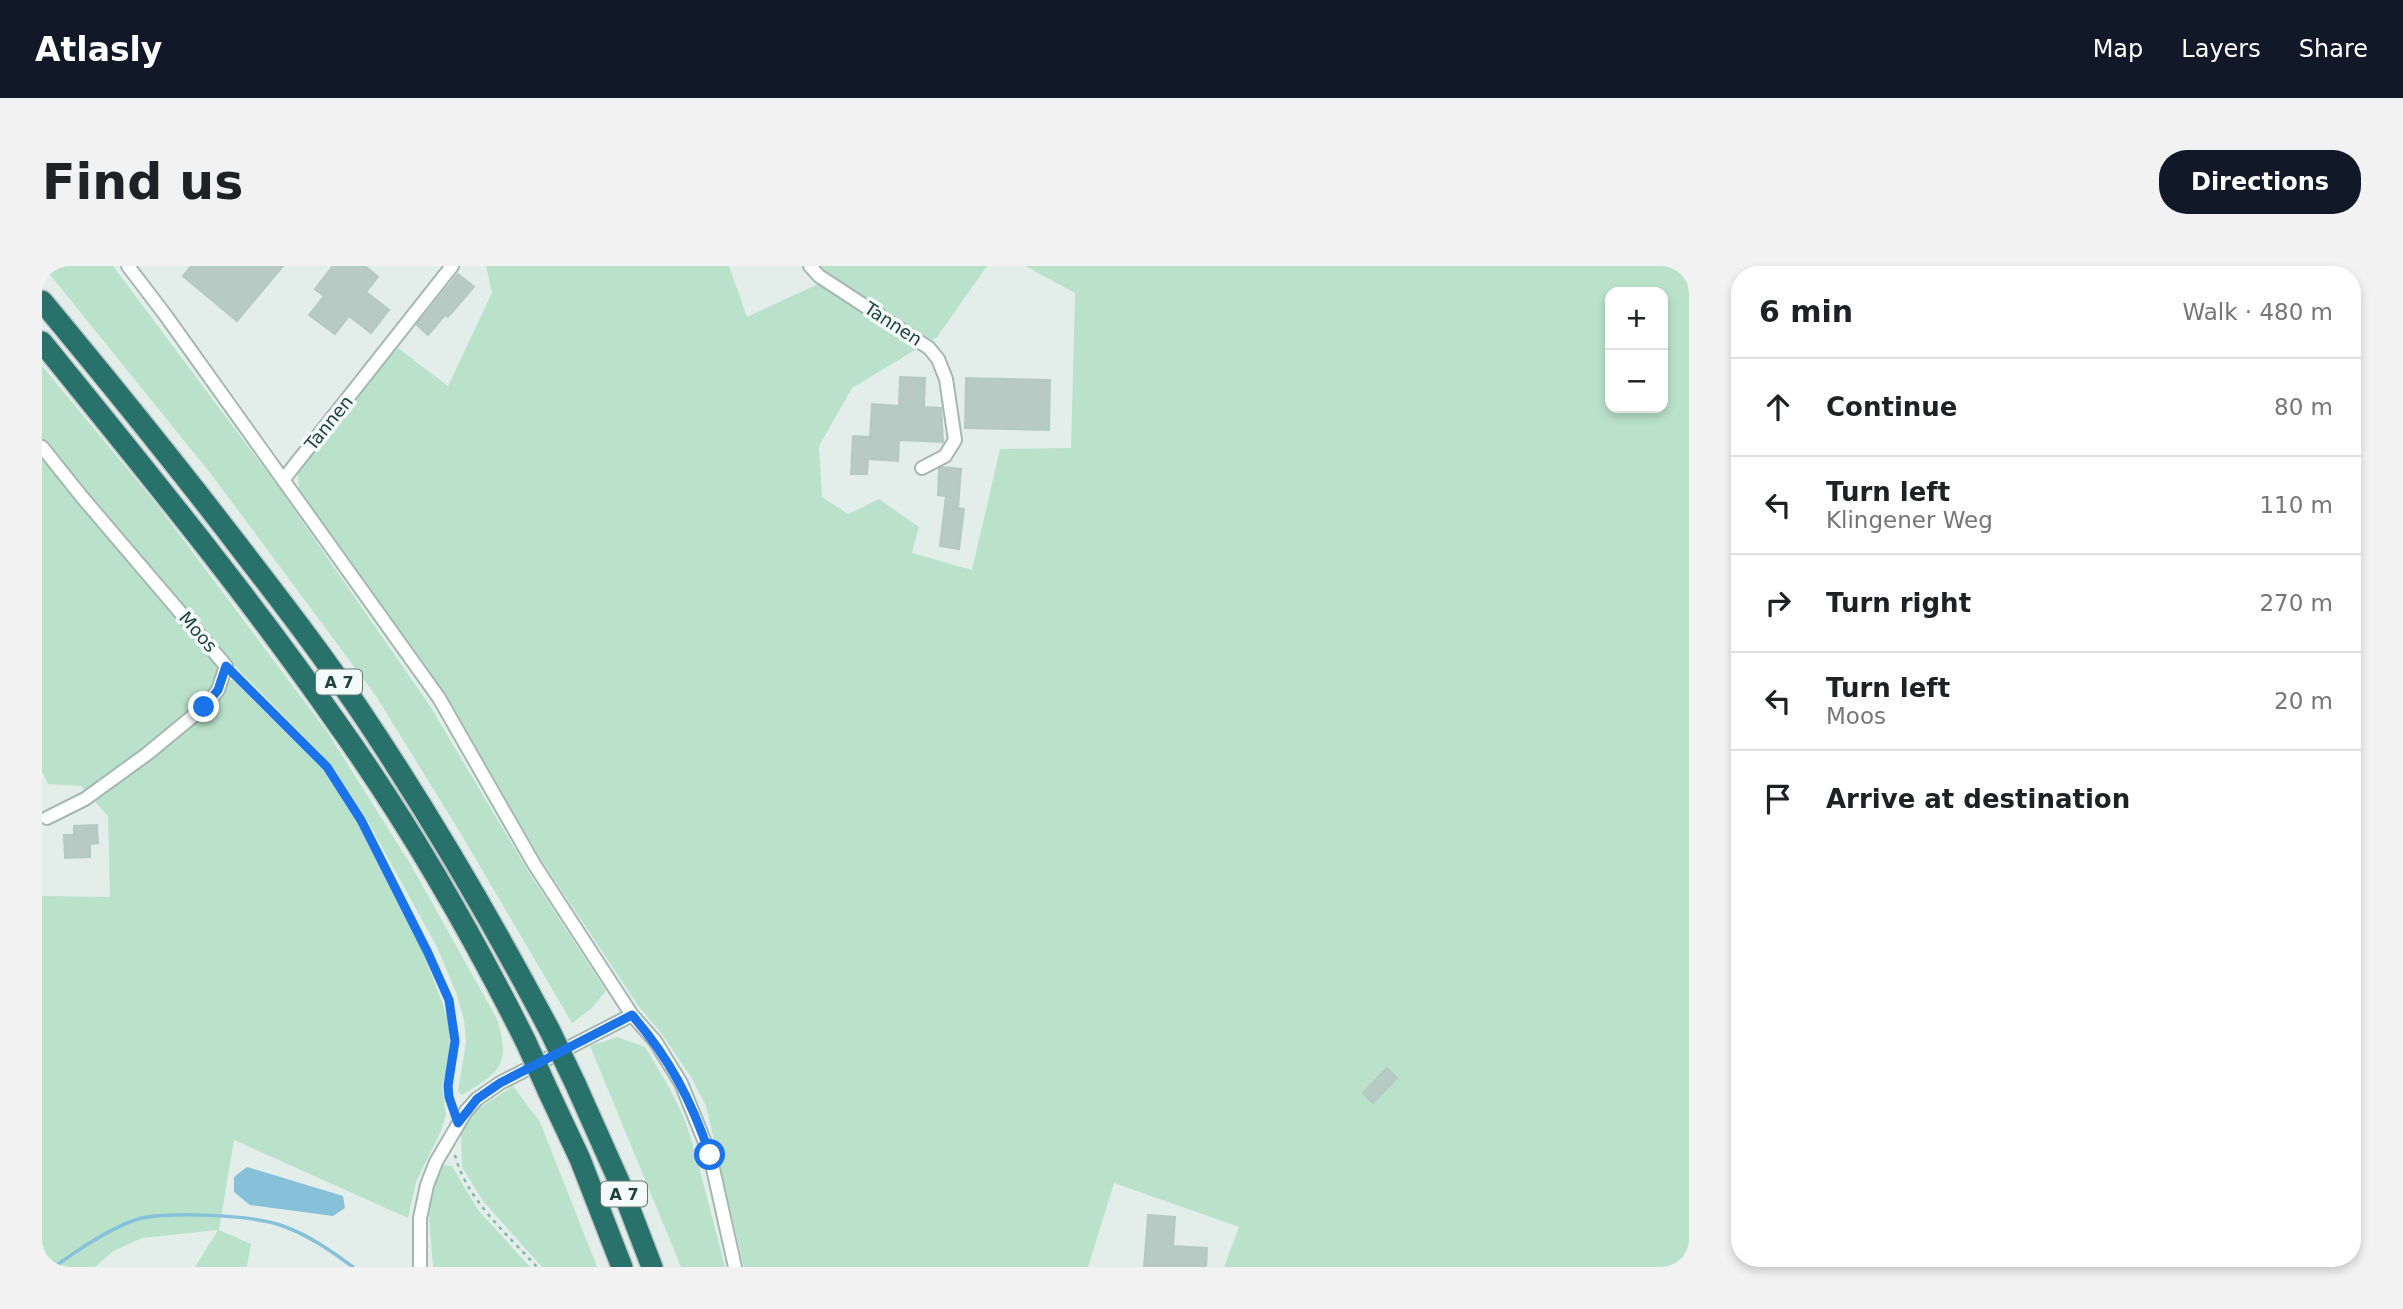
<!DOCTYPE html>
<meta charset="utf-8">
<style>
:root{--surface:#fff;--page:#f2f2f2;--text:#202124;--muted:#757577;--line:#e0e0e0;--accent:#111827}
body{margin:0;font-family:"DejaVu Sans",sans-serif;background:var(--page);color:var(--text)}
.controls{position:absolute;right:21px;top:21px;display:grid;overflow:hidden;border-radius:14px;box-shadow:0 4px 10px #0003}
.controls button{width:63px;height:63px;display:grid;place-items:center;padding:0;border:0;border-bottom:2px solid var(--line);background:var(--surface);color:var(--text);font:35px sans-serif}
.stop{position:absolute;width:21px;height:21px;margin:-16px;border:5px solid #1a73e8;border-radius:50%;background:#fff}
.stop.end{background:#1a73e8;border-color:#fff;box-shadow:0 2px 7px #0008}
.list{margin:0;padding:0;list-style:none}
h2{display:flex;justify-content:space-between;align-items:center;height:91px;margin:0;padding:0 28px;font-size:30px}
h2 small{font-size:23px;font-weight:400;color:var(--muted)}
.list li{display:grid;grid-template-columns:46px 1fr auto;gap:21px;align-items:center;box-sizing:border-box;height:98px;padding:0 28px;border-top:2px solid var(--line)}
.list b{display:block;font-size:26px;white-space:nowrap}
.list p{margin:0;font-size:23px;white-space:nowrap;color:var(--muted)}
.list em{font-size:23px;font-style:normal;color:var(--muted)}
.icon{flex:none;width:38px;height:38px;fill:none;stroke:currentColor;stroke-width:2;stroke-linecap:round;stroke-linejoin:round}
.map{position:relative;flex:none;width:1647px;height:1001px;overflow:hidden;border-radius:28px}
header{display:flex;align-items:center;gap:42px;box-sizing:border-box;height:98px;padding:0 35px;background:var(--accent);color:#fff}
header strong{font-size:33px}
nav{display:flex;gap:38px;margin-inline-start:auto;font-size:24px}
.intro{display:flex;align-items:center;justify-content:space-between;box-sizing:border-box;height:168px;padding:0 42px}
h1{margin:0;font-size:49px}
.button{padding:18px 32px;border-radius:28px;background:var(--accent);color:#fff;font-size:24px;font-weight:700}
main{display:flex;gap:42px;padding:0 42px}
aside{flex:1;background:var(--surface);border-radius:28px;box-shadow:0 4px 10px #0003}
.map>svg:first-child{display:block}
.green{fill:#bae2ca;fill-rule:evenodd}
.water{fill:#86c1d9}
.lines{fill:none;stroke-linecap:round;stroke-linejoin:round}
.stream{stroke:#86c1d9;stroke-width:3.5}
.building{fill:#b8cac4;stroke:#b5c9c3;stroke-width:2}
.street-casing{stroke:#a5b7b3;stroke-width:16}
.highway-casing{stroke:#c1cac9;stroke-width:24}
.path{stroke:#80b5ac;stroke-width:2.5;stroke-dasharray:3.5 5;stroke-linecap:butt}
.street{stroke:#fff;stroke-width:12}
.highway{stroke:#29726c;stroke-width:21}
.highway-bridge-casing{stroke:#c1cac9;stroke-width:24;stroke-linecap:butt}
.highway-bridge{stroke:#29726c;stroke-width:21}
.route{stroke:#1a73e8;stroke-width:9}
.labels{text-anchor:middle;stroke-width:7;stroke-linejoin:round;paint-order:stroke}
.shield{fill:#f4faf8;stroke:#607975;stroke-width:2}
.shield-label{font-size:16px;font-weight:bold;fill:#20423d}
.street-label{font-size:18px;fill:#20423d;stroke:#f4faf8}
</style>
<header>
<strong>Atlasly</strong>
<nav><a>Map</a><a>Layers</a><a>Share</a></nav>
</header>
<div class="intro"><h1>Find us</h1><a class="button">Directions</a></div>
<main>
<div class="map">
<svg width="1647" height="1001" viewBox="0 0 1647 1001">
<rect width="100%" height="100%" fill="#e3eeeb"/>
<!-- green -->
<path class="green" d="M1,0H71L237,222L388,440L486,605L564,725L549,743L530,757L419,568L334,430L169,208Z
M444,0H687L705,51L776,18L873,77L878,81L810,122L777,180L780,231L806,248L837,233L877,261L870,287L930,304L958,183L1029,182L1033,27L983,0H1647V1001H1182L1197,961L1072,917L1046,1001H702L664,840L649,811L619,767L597,741L498,592L403,427L257,223L256,207L312,133L356,82L406,120L450,27ZM1568,26H1621V142H1568Z
M777,0H945L895,71L890,74L790,11Z
M0,100L116,240L286,467L369,599L455,753C469,798 459,806 420,829L416,825L424,776L422,754L415,729L395,681L324,552L289,498L188,395L43,227L0,174Z
M0,187L175,395L176,408L171,422L159,438L103,485L45,526L39,520L6,518L0,506Z
M191,414L282,505L316,557L382,689L400,736L406,756L408,776L406,798L400,820L404,849L399,865L374,916L366,952L192,874L177,964L209,978L205,1001H153L176,964L100,972L71,985L53,1001H0V630L68,631L66,550L51,533L184,415Z
M575,771L603,781L628,823L643,854L655,893L683,1001H639L548,780Z
M471,820L498,856L555,1001H500L441,935L420,901L419,864L436,843Z
M403,899L410,900L436,944L488,1001H391C389,962 381,939 397,901Z"/>
<!-- water -->
<path class="water" d="M205,901L301,930L303,942L291,950L208,939L192,926V911Z"/>
<g class="lines">
<!-- stream -->
<path class="stream" d="M12,1001C36,984 62,966 90,955C117,944 209,949 238,959C265,968 288,984 311,1001"/>
</g>
<!-- building -->
<path class="building" d="M149,0H241L195,55L141,10Z
M291,0H323L336,11L324,26L347,44L329,67L307,50L293,68L267,49L282,30L273,23Z
M416,8L432,21L406,51L403,49L386,69L375,59Z
M858,111L883,112L882,141L899,142L901,176L857,174L856,195L826,193L825,208H809L811,170L828,171L830,138L857,140Z
M924,112L1008,114L1007,164L923,162Z
M900,201L919,203L916,242L922,243L917,283L898,280L904,230L896,229L897,203Z
M55,559L56,577L48,578V591L23,592L22,569H32V560Z
M1345,802L1355,812L1331,837L1321,827Z
M1106,949L1133,951L1131,980L1165,982L1164,1001H1102Z"/>
<g class="lines">
<!-- street casing -->
<g class="street-casing">
<path id="street" d="M86,0L124,50L397,432L492,598L590,749L613,775L639,817L668,889L693,1001
M768,0L777,10L887,82L896,93L904,113L913,174L903,190L880,202
M0,181L40,231L184,400L176,424L162,441L105,488L43,533L5,552
M241,214L410,0
M378,1001V952L385,919L394,896L424,845L435,833L458,817L590,749"/>
</g>
<!-- highway casing -->
<g class="highway-casing">
<path id="highway" d="M0,35C69,118 137,202 202,287C242,339 282,391 319,446C388,549 450,655 508,765
M0,76C101,201 203,325 295,457C367,558 429,666 484,776
M533,817L579,920L610,1001
M507,827L538,893L580,1001"/>
</g>
<!-- path -->
<path class="path" d="M194,410L285,501L319,553L386,687L406,735L411,754L413,775L406,820L411,844
M413,889C424,933 465,968 495,1001"/>
<!-- street -->
<use href="#street" class="street"/>
<!-- highway -->
<use href="#highway" class="highway"/>
<!-- highway-bridge casing -->
<g class="highway-bridge-casing">
<path id="highway-bridge" d="M508,765L533,817
M484,776L507,827"/>
</g>
<!-- highway-bridge -->
<use href="#highway-bridge" class="highway-bridge"/>
</g>
<g class="lines">
<!-- route -->
<path class="route" d="M162,441L176,424L184,400L285,501L319,554L386,687L407,734L413,775L406,820L407,831L416,857L435,833L458,817L590,749C628,793 649,834 668,889"/>
</g>
<g class="labels">
<!-- shield labels -->
<g class="shield">
<rect x="274" y="403.5" width="46" height="25" rx="5"/>
<rect x="559" y="915.5" width="46" height="25" rx="5"/>
</g>
<g class="shield-label">
<text x="297" y="422">A 7</text>
<text x="582" y="934">A 7</text>
</g>
<!-- street labels -->
<g class="street-label">
<text transform="translate(851 58) rotate(33)" y="6">Tannen</text>
<text transform="translate(287 157) rotate(-51)" y="6">Tannen</text>
<text transform="translate(156 366) rotate(49)" y="6">Moos</text>
</g>
</g>
</svg>
<div class="controls">
<button>+</button>
<button>−</button>
</div>
<div class="stop" style="left:668px;top:889px"></div>
<div class="stop end" style="left:162px;top:441px"></div>
</div>
<aside>
<h2>6 min<small>Walk · 480 m</small></h2>
<ul class="list">
<li><svg class="icon" aria-label="ahead" viewBox="0 0 24 24"><path d="M12 20V5M6 11l6-6 6 6"/></svg><div><b>Continue</b></div><em>80 m</em></li>
<li><svg class="icon" aria-label="left" viewBox="0 0 24 24"><path d="M17 20v-9H6M10 6l-5 5 5 5"/></svg><div><b>Turn left</b><p>Klingener Weg</p></div><em>110 m</em></li>
<li><svg class="icon" aria-label="right" viewBox="0 0 24 24"><path d="M7 20v-9h11M14 6l5 5-5 5"/></svg><div><b>Turn right</b></div><em>270 m</em></li>
<li><svg class="icon" aria-label="left" viewBox="0 0 24 24"><path d="M17 20v-9H6M10 6l-5 5 5 5"/></svg><div><b>Turn left</b><p>Moos</p></div><em>20 m</em></li>
<li><svg class="icon" aria-label="arrive" viewBox="0 0 24 24"><path d="M6 21V4h12l-3 4 3 4H6"/></svg><div><b>Arrive at destination</b></div></li>
</ul>
</aside>
</main>
